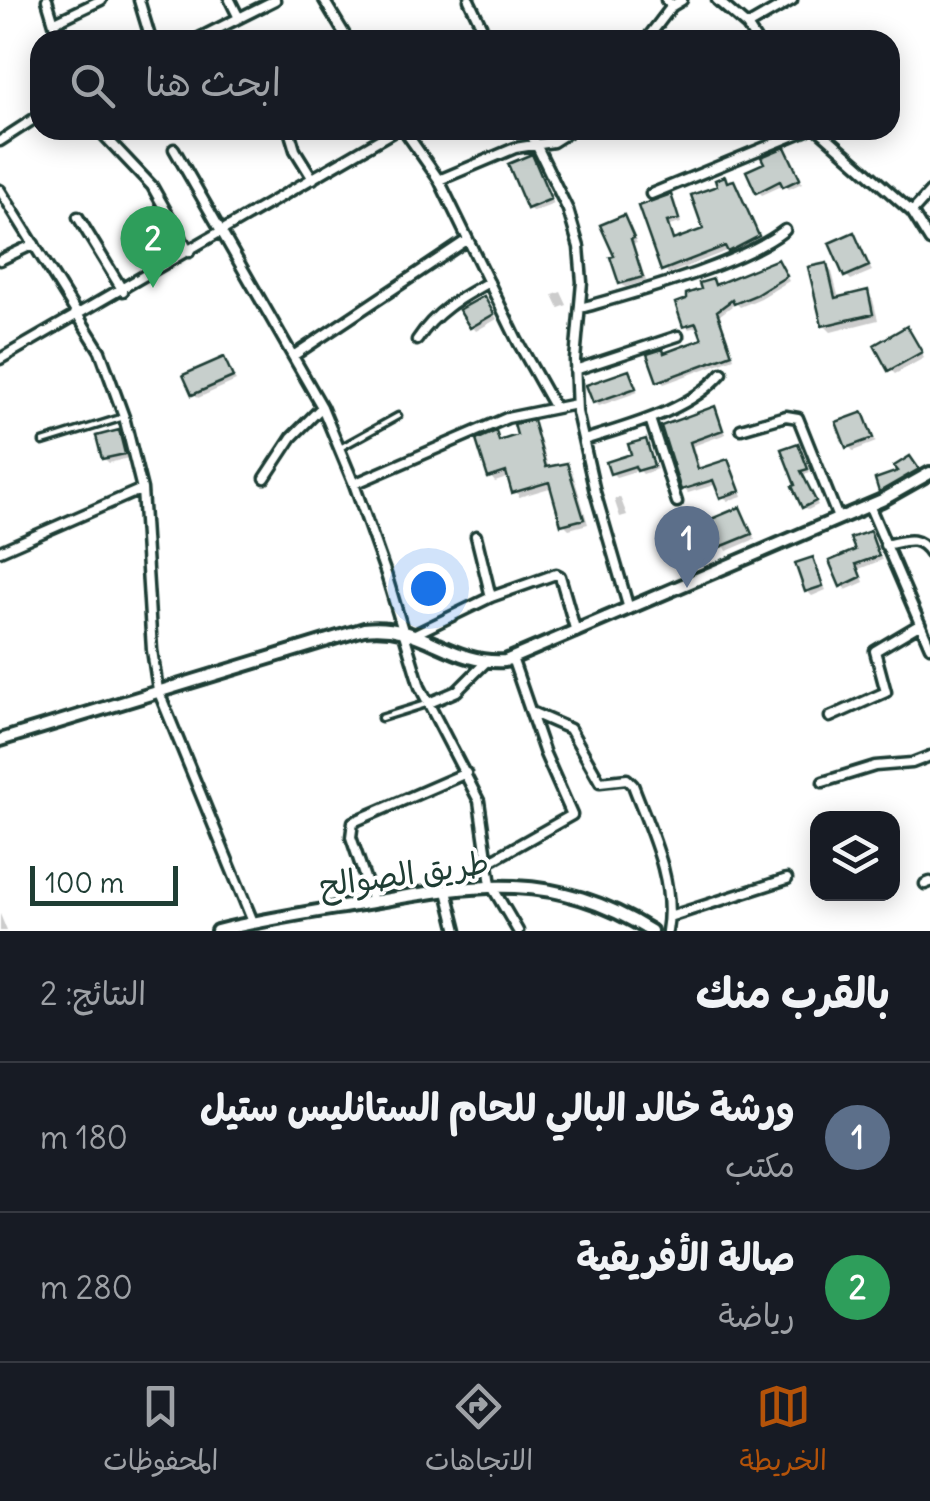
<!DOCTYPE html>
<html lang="ar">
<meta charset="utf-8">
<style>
:root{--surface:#171b24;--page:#20242c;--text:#f1f3f6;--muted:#9ea1a6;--line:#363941;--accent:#b45309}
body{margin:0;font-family:Delius,"Playpen Sans Arabic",sans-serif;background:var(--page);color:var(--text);direction:rtl}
.controls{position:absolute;right:30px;bottom:30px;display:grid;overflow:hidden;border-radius:20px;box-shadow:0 5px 25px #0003}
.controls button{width:90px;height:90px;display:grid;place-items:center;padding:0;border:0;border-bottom:2px solid var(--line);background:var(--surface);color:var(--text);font:50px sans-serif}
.scale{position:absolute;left:30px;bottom:25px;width:148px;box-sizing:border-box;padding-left:10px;border:5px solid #1f3d34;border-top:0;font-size:28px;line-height:35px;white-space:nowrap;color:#1f3d34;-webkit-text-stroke:8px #fff;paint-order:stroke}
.you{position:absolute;left:428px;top:588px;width:35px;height:35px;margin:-25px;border:8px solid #fff;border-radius:50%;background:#1a73e8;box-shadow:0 0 0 15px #1a73e833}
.badge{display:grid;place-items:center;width:65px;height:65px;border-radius:50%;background:var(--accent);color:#fff;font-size:32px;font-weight:700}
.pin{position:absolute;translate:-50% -82px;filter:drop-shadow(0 2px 5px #0008)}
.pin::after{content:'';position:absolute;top:52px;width:35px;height:30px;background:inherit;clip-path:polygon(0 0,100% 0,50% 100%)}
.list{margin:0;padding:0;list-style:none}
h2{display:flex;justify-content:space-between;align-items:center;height:130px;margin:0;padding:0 40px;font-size:42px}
h2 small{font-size:32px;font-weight:400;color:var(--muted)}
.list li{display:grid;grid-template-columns:65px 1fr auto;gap:30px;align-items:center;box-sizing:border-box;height:150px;padding:0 40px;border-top:2px solid var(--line)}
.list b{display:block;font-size:38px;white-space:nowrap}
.list p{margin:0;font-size:32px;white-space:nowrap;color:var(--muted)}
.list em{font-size:32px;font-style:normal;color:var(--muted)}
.icon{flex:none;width:55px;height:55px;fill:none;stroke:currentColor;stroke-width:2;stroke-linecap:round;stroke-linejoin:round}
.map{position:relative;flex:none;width:930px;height:931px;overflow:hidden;direction:ltr}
.search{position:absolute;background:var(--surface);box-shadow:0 5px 25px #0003;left:30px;right:30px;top:30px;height:110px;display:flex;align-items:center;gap:25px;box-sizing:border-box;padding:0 35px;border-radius:30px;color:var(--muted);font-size:38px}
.sheet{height:430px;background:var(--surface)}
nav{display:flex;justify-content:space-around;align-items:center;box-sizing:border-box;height:140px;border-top:2px solid var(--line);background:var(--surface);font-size:28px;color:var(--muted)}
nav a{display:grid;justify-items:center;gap:5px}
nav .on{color:var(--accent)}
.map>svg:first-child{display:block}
.shadow{fill:#0003}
.building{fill:#c7cfcc;stroke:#1f3d34;stroke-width:2.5}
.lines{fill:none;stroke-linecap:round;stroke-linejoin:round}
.service-casing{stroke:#1f3d34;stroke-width:11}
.minor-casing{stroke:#1f3d34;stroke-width:15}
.tertiary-casing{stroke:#1f3d34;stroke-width:18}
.service{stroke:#fff;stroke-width:4}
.minor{stroke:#fff;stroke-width:8}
.tertiary{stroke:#fff;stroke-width:10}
.labels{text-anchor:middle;stroke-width:8;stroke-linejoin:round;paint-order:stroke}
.street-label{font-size:32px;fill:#1f3d34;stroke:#fff}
</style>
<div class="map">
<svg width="930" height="931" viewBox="0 0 930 931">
<rect width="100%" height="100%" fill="#fff"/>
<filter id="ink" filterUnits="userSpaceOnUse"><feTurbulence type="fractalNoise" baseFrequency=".01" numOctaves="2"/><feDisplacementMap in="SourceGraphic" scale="20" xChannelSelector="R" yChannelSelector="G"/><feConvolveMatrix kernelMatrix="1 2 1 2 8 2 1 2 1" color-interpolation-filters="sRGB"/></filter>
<g filter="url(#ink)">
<!-- shadow -->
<path class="shadow" d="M785,150L802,183L789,189L784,185L762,195L758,191Z
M531,157L554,204L533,212L529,208Z
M725,179L738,187L761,240L734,255L729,250L668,274L641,208L671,197L675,201L681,223L669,226L675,242L706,230Z
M624,218L637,243L634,244L646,281L625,287L621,283L617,258Z
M853,235L872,271L851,280L847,276Z
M778,262L789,281L761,298L740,307L736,303L720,315L734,358L664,384L660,380L665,355L706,340L700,326L689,329L685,325L712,281L717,287Z
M826,266L832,272L839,299L867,293L873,300L878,320L831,332L824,325Z
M561,292L567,305L559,308L553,295Z
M488,303L497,319L476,331L472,326Z
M911,334L924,358L895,374L890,369Z
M223,360L236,381L198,398L194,393Z
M628,373L638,392L599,406L595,402Z
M714,409L726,434L693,446L701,471L727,462L732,467L742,496L727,501L717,484L688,493L683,488L664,428Z
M862,415L876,442L853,451L849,446Z
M532,423L537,429L549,469L566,465L572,471L588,524L569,529L563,523L553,487L519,497L510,477L495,482L490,476L495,434L502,443L520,437Z
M118,433L122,437L128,458L109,463L104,458Z
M645,442L657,469L643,474L639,470L616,477L612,473Z
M798,445L810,472L803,475L818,505L808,510L804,507Z
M912,461L920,472L884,492L881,490Z
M620,497L627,515L620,517L614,499Z
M740,510L755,539L727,551L712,522Z
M869,534L882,560L859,569L864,582L846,590L842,585Z
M812,560L826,590L812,596L807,591Z
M0,914L7,931H0Z"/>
<!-- building -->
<path class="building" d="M785,147L800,179L783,187L780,181L756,193L746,171L764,163L761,157Z
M532,154L551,199L527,209L508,164Z
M725,176L727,182L734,180L759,236L728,252L725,246L661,271L638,206L671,194L679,219L667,222L673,240L703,229L691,195L717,186L715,180Z
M624,215L634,238L631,239L643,277L619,284L610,257L614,256L600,225Z
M854,232L869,266L844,277L829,243Z
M778,259L787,276L756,295L734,304L732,300L717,311L732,354L657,382L647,354L663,349L664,353L702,339L696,323L683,327L675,303L686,299V294L701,289L699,283L713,279L715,285Z
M827,263L835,298L868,290L873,314L822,326L808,267Z
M484,296L494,314L470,328L459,310Z
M907,326L922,352L888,371L874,345Z
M224,357L233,377L192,395L183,375Z
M629,370L636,388L593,403L586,385Z
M715,406L723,430L690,442L698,469L728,459L740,491L720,498L713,480L681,490L661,426Z
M863,412L873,438L846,448L836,422Z
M533,420L546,467L567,463L584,519L561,525L549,482L512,493L506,472L488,478L476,440L496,431L499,441L517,435L514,424Z
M119,430L125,454L102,459L96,436Z
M646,439L654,466L637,471L635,466L610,474L606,462L631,454L628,444Z
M798,443L808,469L801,471L816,501L802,508L792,486L795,485L781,449Z
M910,456L919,469L879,492L875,479L898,471L894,466Z
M740,507L752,534L720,547L709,520Z
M870,531L879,556L856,564L861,577L840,587L829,561L855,550L850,538Z
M813,557L823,586L805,592L795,563Z"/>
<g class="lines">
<!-- service casing -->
<g class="service-casing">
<path id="service" d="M43,442L124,417
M340,448L398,416
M381,718L429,703"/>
</g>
<!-- minor casing -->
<g class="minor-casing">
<path id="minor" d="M47,0L59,40
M139,0L151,40
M230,0L239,18
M324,0L348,40
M469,0L488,40
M666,0L672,6L682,0
M717,0L747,26
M55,22L101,0
M195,40L275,0
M646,40L672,6
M756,40L747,26L792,0
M99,130L152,186L189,252
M289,130L295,150L313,179
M404,130L439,180L515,148L553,142L572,130
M529,130L568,210L579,247L582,282L575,360L577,412L595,492L629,609
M819,130L912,212
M0,141L40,115
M174,149L322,407L354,484L386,574L420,687L479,801L491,885L518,931
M439,180L518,342L555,408
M0,190L100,351L124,417L142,489L152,650L158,690L253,922
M930,192L912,212L930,241
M651,194L807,130
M78,217L123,291
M0,260L34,244
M581,308C637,292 740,265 785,230
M417,340C436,311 460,298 489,282
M293,356L467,240
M0,359L396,130
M575,370L678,336
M650,419L677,502
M741,429L786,416L798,418L838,518
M584,440C631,425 689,411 722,373
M265,478L292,437L322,407
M354,484L507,418L576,404
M869,505L930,647
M476,536L491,597
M885,545C905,541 917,534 930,553
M0,551L142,489
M415,634L491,597L556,574L560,576L576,632
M429,703L457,691L486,662
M531,712L570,729L600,782L627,779L633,785C650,830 676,882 667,931
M830,717L886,692L875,651L919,625
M823,782L875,766L912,763L930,756
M487,863L572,815L545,754L512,658
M925,884L930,882
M447,891L457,931
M373,902L351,837L353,822L466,773
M669,917L787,879"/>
</g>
<!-- tertiary casing -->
<g class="tertiary-casing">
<path id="tertiary" d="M0,740L364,629C423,622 448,665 505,661L882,500L930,473
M217,931C264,919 313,912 361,904C471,885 550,868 651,931"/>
</g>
<!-- service -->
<use href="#service" class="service"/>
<!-- minor -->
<use href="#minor" class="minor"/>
<!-- tertiary -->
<use href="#tertiary" class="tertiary"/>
</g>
</g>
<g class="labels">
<!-- street labels -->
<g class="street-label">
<text transform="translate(404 874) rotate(-8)" y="11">طريق الصوالح</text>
</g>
</g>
</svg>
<div class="controls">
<button><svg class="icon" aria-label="layers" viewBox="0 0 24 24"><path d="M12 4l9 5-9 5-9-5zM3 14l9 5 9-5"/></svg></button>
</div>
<div class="scale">100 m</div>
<div class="you"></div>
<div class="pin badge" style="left:687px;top:588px;background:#5c6f8a">1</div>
<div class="pin badge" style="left:153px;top:288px;background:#2e9e5b">2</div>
<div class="search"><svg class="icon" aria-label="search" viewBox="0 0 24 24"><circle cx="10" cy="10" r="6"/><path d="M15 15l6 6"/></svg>ابحث هنا</div>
</div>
<section class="sheet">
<h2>بالقرب منك<small>النتائج: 2</small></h2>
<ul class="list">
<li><span class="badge" style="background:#5c6f8a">1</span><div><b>ورشة خالد البالي للحام الستانليس ستيل</b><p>مكتب</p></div><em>180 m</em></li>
<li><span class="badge" style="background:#2e9e5b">2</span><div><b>صالة الأفريقية</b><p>رياضة</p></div><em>280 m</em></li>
</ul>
</section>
<nav>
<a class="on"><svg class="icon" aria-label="map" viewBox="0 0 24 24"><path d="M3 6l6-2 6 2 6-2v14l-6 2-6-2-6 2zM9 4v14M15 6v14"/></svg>الخريطة</a>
<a><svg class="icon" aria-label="directions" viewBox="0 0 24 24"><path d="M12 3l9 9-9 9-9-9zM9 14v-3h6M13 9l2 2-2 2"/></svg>الاتجاهات</a>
<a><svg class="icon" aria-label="saved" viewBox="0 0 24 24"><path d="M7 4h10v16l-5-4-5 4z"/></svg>المحفوظات</a>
</nav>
